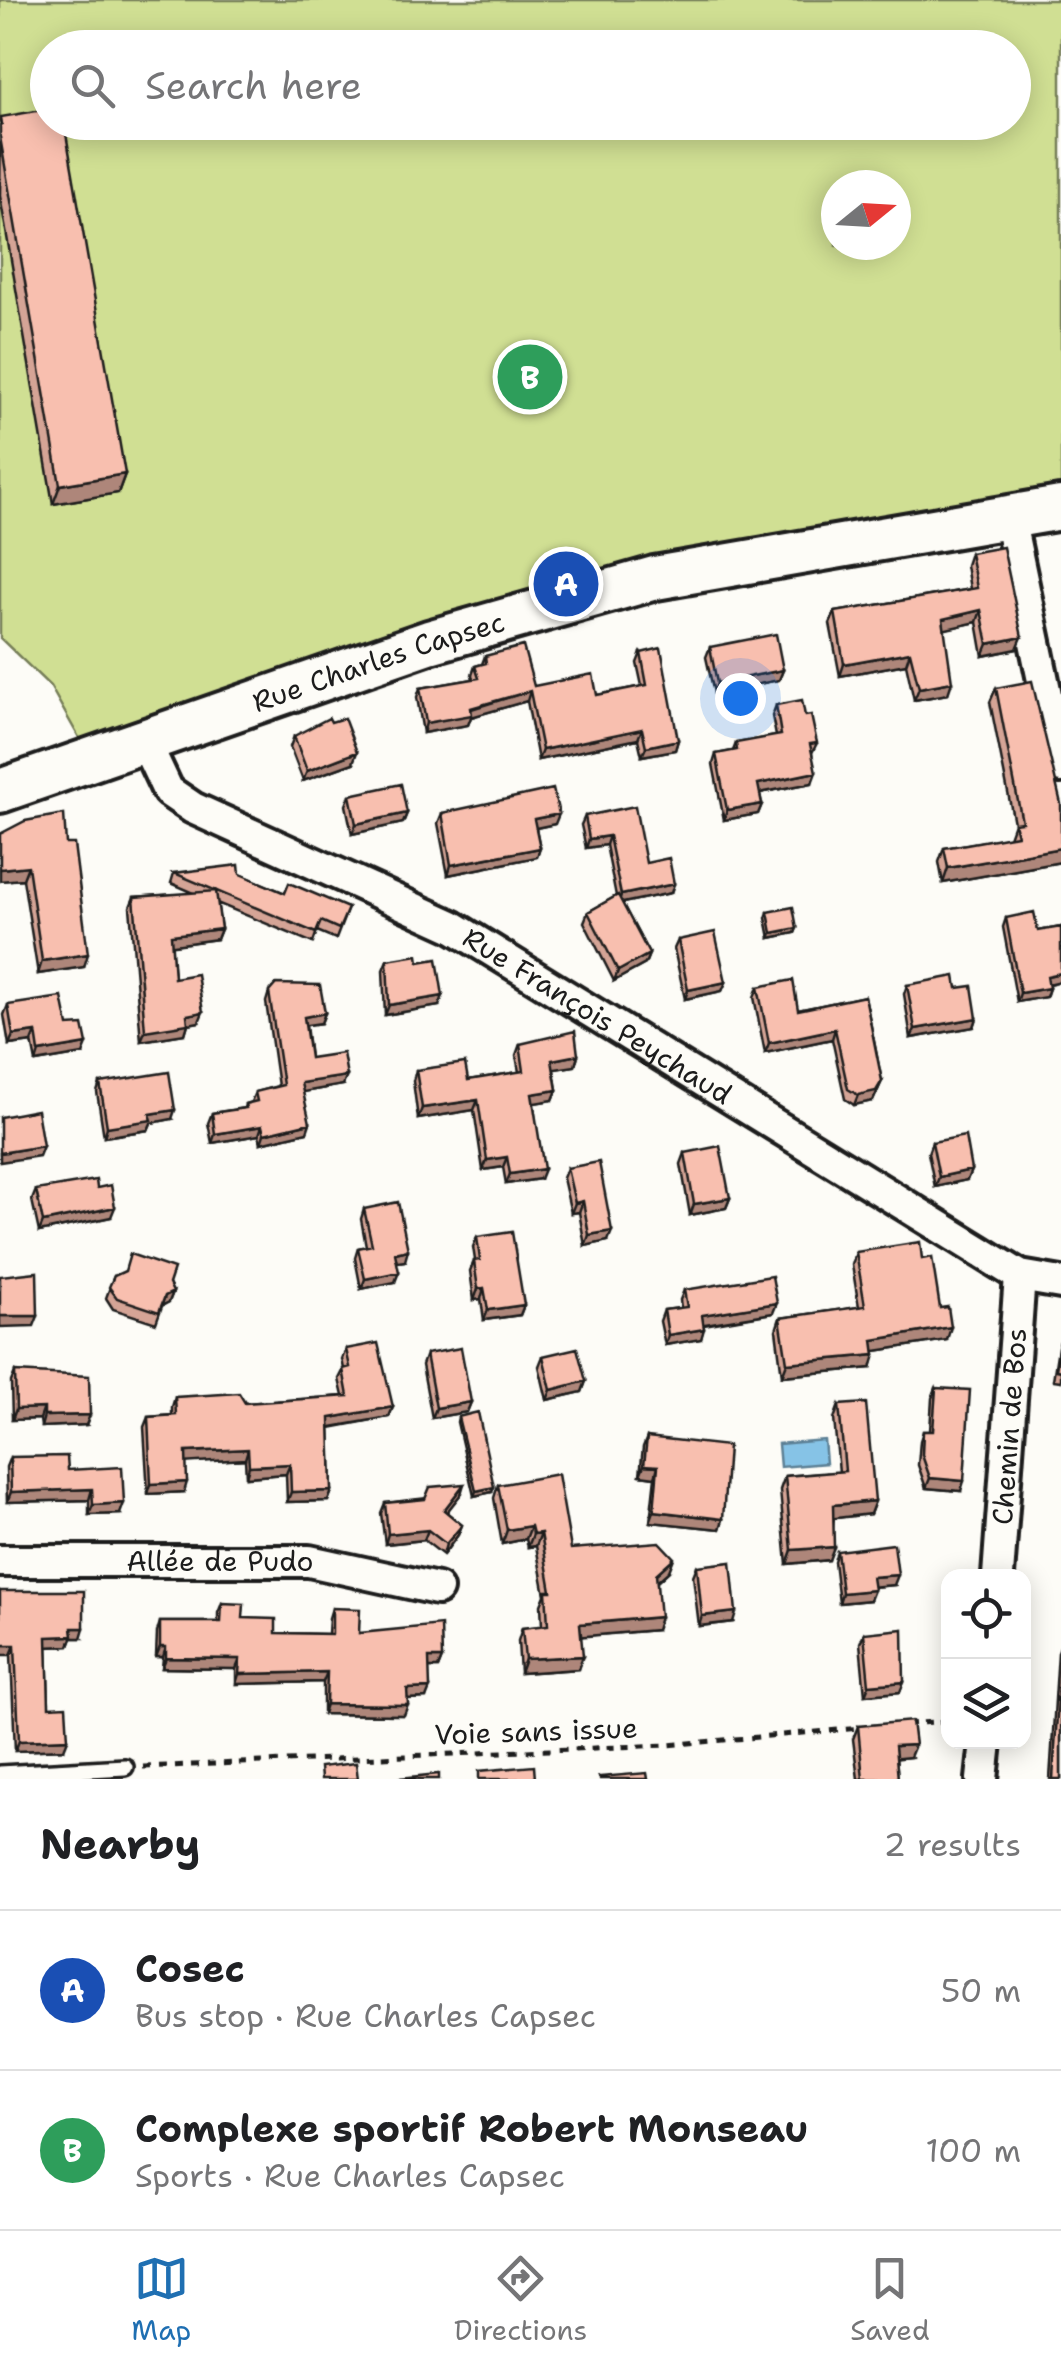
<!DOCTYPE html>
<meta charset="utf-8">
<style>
:root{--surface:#fff;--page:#f2f2f2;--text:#202124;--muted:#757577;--line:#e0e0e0;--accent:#1f6fb2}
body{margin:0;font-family:"Shantell Sans",sans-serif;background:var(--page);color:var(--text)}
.controls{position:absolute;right:30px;bottom:30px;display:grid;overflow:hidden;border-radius:20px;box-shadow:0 5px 25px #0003}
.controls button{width:90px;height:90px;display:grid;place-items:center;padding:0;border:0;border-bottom:2px solid var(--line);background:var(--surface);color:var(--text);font:50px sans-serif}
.compass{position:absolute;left:821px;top:170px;width:90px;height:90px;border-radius:50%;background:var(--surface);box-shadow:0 5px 25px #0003;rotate:72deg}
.you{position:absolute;left:740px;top:698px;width:35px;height:35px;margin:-25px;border:8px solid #fff;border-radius:50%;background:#1a73e8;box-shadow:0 0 0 15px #1a73e833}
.badge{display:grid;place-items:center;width:65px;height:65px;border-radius:50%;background:var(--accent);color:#fff;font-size:32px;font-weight:700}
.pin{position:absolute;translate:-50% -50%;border:5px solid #fff;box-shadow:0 2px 10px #0006}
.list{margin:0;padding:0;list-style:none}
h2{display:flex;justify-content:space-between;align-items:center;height:130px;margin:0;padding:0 40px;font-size:42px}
h2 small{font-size:32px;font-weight:400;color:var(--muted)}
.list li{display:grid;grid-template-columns:65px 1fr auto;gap:30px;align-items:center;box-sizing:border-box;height:160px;padding:0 40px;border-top:2px solid var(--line)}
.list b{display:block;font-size:38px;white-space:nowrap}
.list p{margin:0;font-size:32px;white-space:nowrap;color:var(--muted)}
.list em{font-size:32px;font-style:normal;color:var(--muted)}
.icon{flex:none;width:55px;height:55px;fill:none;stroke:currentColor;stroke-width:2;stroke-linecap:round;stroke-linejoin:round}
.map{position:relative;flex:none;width:1061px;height:1779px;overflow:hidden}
.search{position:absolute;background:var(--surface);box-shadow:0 5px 25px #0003;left:30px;right:30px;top:30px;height:110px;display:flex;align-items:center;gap:25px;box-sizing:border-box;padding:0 35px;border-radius:55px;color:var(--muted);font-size:38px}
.sheet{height:450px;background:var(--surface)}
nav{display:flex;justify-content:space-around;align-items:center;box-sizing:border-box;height:140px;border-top:2px solid var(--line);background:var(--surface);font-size:28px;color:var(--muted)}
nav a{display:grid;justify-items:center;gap:5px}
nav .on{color:var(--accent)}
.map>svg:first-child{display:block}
.green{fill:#d0df93;stroke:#767e58;stroke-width:2.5;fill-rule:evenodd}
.water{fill:#86c3e6;stroke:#5c8095;stroke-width:2.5}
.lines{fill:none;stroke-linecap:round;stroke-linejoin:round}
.lane-casing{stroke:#1c1c1c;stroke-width:22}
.street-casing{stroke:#1c1c1c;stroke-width:38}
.secondary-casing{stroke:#1c1c1c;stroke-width:50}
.path{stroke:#1c1c1c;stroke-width:5;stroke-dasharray:8 8;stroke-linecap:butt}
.lane{stroke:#fdfcf7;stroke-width:15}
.street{stroke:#fdfcf7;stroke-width:30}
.secondary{stroke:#fdfcf7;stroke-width:42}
.wall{fill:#d5a496;stroke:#1c1c1c;stroke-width:2.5}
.shaded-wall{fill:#ae867a;stroke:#1c1c1c;stroke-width:2.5}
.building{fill:#f8bfaf;stroke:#1c1c1c;stroke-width:2.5}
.labels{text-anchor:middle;stroke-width:10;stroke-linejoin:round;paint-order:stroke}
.street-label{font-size:28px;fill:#1c1c1c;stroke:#fdfcf7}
</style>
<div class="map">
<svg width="1061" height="1779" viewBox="0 0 1061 1779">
<rect width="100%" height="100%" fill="#fdfcf7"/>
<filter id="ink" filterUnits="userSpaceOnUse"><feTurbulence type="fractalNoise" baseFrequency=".01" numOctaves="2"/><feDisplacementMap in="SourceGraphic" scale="20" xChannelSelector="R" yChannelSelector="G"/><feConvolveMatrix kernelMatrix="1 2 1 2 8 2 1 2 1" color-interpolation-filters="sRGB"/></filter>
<g filter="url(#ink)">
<!-- green -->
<path class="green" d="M0,0H1061V508L655,578L81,741L50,686L0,638ZM48,48H1014V122H48ZM836,185H896V245H836Z"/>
<!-- water -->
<path class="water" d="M824,1440L826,1463L780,1467L778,1444Z"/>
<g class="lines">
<!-- lane casing -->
<g class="lane-casing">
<path id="lane" d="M0,1774L125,1767"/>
</g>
<!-- street casing -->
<g class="street-casing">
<g id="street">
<path d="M1009,517L1061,767"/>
<path id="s1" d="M145,742L168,791L193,808L452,926L1020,1276L1061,1283"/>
<path id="s2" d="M0,1561H309L437,1589"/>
<path id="s3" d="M998,1576L1020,1276"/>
<path d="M982,1779L986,1742"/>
</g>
</g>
<!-- secondary casing -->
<g class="secondary-casing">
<g id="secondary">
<path id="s4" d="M0,791L429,642L655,578L1061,508"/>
</g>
</g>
<!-- path -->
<path class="path" d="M907,1724L948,1721
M143,1767L667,1745L861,1728"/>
<!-- lane -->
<use href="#lane" class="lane"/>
<!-- street -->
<use href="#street" class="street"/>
<!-- secondary -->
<use href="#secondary" class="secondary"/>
</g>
<!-- wall -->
<path class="wall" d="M1,117L125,474L118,493L53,504L0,196Z
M970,553L1017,649L983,656L977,622L944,629L948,694L914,700L906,664L840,676L830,624L835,612L970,589L966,565Z
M710,647L783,670L779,680L714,693L706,657Z
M641,653L678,740L675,750L642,756L638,739L538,760L527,701L471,717L468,725L423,733L417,697L420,688L473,679L472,675L475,666L482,664L485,656L534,686L597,695L642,686L637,663Z
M996,688L1061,862L943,883L939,862L944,848L1009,837L1014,823L990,702Z
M776,705L805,716L817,743L812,753V783L760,793L762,804L758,814L724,820L713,764L716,754L733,751L736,743L776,736L772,716Z
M294,736L353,763L303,781L290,747Z
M350,795L407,813L403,823L352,834L346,805Z
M442,813L555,824L536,828L540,848L537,857L448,875L438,823Z
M585,816L646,863L671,893L622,903L649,954L645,964L614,981L584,922L588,912L616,896L606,845L586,848L581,825Z
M0,834L66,844L84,967L38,974L23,879L0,881Z
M174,873L240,874L285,893L348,908L336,939L317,931L313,943L217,903L221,929L217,939L171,945L174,978L199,1022L188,1024L185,1034L141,1041L130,907L134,897L194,893L171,883Z
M768,912L797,928L795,933L770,938L766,918Z
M1006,918L1038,931L1061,927V981L1048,984L1049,988L1046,997L1017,1002L1003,927Z
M678,940L726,982L722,991L685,999L674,949Z
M387,960L419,962L439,1006L385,1015L383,970Z
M907,985L957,988L977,1018L974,1027L911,1038L904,994Z
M758,987L798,1010L865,996L882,1081L873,1101L854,1105L845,1099L832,1039L765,1053L754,997Z
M269,992L325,1013L321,1023L306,1025L310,1058L343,1085L303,1092L307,1132L261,1143L259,1135L212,1143L208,1123L212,1113L244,1108L245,1104L251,1102L255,1092L278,1086L266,1002Z
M8,1005L68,1026L83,1054L36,1062L32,1042L9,1045L4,1015Z
M520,1044L578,1055L575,1066L554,1069L557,1090L553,1100L534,1103L540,1179L506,1184L503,1167L483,1170L474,1110L418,1119L413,1081L416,1070L468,1080L519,1072L516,1055Z
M100,1083L172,1119L151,1123L148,1130L104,1137L97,1092Z
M932,1142L971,1170L967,1180L935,1187L928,1153Z
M685,1153L730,1198L726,1208L690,1215L681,1164Z
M567,1168L608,1241L585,1246L579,1212L571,1213L563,1178Z
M97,1188L111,1217L39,1232L32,1200L36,1190Z
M364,1209L405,1261L397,1262L395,1282L361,1289L355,1258L358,1248L366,1246L361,1219Z
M477,1237L524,1305L520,1315L484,1320L481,1299L474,1300L470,1271L474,1261L475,1260L473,1247Z
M856,1252L922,1259L947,1340L875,1351L871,1368L782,1376L776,1330L780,1318L859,1307L852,1265Z
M114,1276L169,1284L173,1292L169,1302L162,1306L156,1323L113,1309L106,1298Z
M684,1290L773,1313L704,1325L701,1339L665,1345L660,1321L664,1310L681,1308L680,1300Z
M1061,1338V1381L1053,1380L1058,1347Z
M346,1349L393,1407L389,1417L330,1428L332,1491L328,1501L287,1502L286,1474L246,1477L245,1459L186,1462L184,1492L148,1494L144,1427L148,1417L172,1415V1407L175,1397L245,1403L343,1396L339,1379L344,1369L342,1359Z
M426,1354L471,1402L467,1412L432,1418L422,1365Z
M543,1356L586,1381L582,1392L547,1400L539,1366Z
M15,1372L86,1425L41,1427L40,1419L12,1420L11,1382Z
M936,1388L961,1491L926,1488L918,1465L920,1441L923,1431H930L932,1398Z
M839,1405L875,1501L870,1514L834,1518L829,1560L787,1564L780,1490L785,1476L839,1472L834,1419Z
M458,1417L492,1492L474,1496L457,1422Z
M647,1437L723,1519L720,1529L650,1522L655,1477L640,1475L643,1447Z
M10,1457L68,1470L120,1514L89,1515V1500L7,1502L6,1467Z
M498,1485L571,1549L669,1571L657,1582L656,1630L581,1636L578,1669L520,1673L518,1641L522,1628L542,1626L541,1605L545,1595L536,1546L528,1547L526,1539L502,1544L494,1498Z
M461,1494L446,1512L462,1525L458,1535L443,1555L424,1540L385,1544L381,1513L385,1503Z
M837,1551L894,1585L873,1587L870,1600L839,1603L834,1561Z
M697,1566L733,1622L699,1626L693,1576Z
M0,1591L81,1638H72L69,1646L47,1647L49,1707L64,1749L15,1751L11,1655Z
M222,1603L243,1618L276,1633L328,1634L329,1618L332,1608L359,1633L442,1658L438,1668H429L426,1698L408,1699L404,1715L323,1714V1682L236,1684V1669L162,1668L163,1657H156L157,1632L160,1622H218V1613Z
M864,1633L904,1682L900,1692L865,1695L860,1643Z
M1061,1644V1779H1050L1058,1652Z
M858,1726L910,1757L896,1758L898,1779H858L853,1739Z"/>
<!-- shaded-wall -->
<path class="shaded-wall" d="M125,474L118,493L53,504L60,485Z
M981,610L977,622L938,631L943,619Z
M1022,637L1017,649L983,656L988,644Z
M910,652L906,664L840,676L844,664Z
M783,670L779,680L714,693L717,683Z
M952,682L948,694L914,700L919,688Z
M530,691L527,701L471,717L468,725L423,733L426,723Z
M642,729L638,739L538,760L542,750Z
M678,740L675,750L642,756L646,747Z
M357,752L353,763L303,781L307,771Z
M816,772L812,783L754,794L758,784Z
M762,804L758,814L724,820L727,810Z
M407,813L403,823L352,834L356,824Z
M559,814L555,824L531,829L534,819Z
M609,836L606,845L586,848L589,839Z
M540,848L537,857L448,875L451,865Z
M1061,848V862L943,883L948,868Z
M28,866L23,879L0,881V869Z
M674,884L671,893L618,904L621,895Z
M797,928L795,933L770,938L772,933Z
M221,929L217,939L167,946L171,935Z
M88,954L84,967L38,974L42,961Z
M649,954L645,964L614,981L618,971Z
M1061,973V981L1044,985L1047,976Z
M726,982L722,991L685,999L688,990Z
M1049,988L1046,997L1017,1002L1020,993Z
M443,996L439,1006L385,1015L389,1005Z
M203,1012L199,1022L188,1024L185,1034L141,1041L145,1031L187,1015Z
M325,1013L321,1023L301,1026L304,1017Z
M977,1018L974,1027L911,1038L915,1029Z
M835,1029L832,1039L765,1053L769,1043Z
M36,1032L32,1042L9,1045L13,1035Z
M87,1044L83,1054L36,1062L39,1052Z
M578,1055L575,1066L549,1070L552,1060Z
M347,1076L343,1085L298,1093L301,1083Z
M882,1081L873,1101L854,1105L858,1095Z
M557,1090L553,1100L529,1104L532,1094Z
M478,1100L474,1110L418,1119L422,1108Z
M175,1110L172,1119L151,1123L148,1130L104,1137L107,1127L150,1114Z
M310,1123L307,1132L261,1143L264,1134Z
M262,1126L259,1135L212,1143L215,1134Z
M43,1146L39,1156L0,1162V1153Z
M507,1157L503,1167L483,1170L487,1160Z
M544,1169L540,1179L506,1184L510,1174Z
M971,1170L967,1180L935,1187L939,1177Z
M730,1198L726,1208L690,1215L694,1204Z
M583,1201L579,1212L571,1213L575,1203Z
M115,1207L111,1217L39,1232L43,1222Z
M612,1231L608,1241L585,1246L589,1235Z
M408,1250L405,1261L391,1263L395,1253Z
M399,1272L395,1282L361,1289L365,1279Z
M484,1288L481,1299L474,1300L478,1289Z
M173,1292L169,1302L161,1306L165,1296Z
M777,1303L773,1313L699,1325L702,1315Z
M524,1305L520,1315L484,1320L488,1310Z
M0,1316H38L34,1326L0,1327Z
M951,1327L947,1340L869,1352L873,1340Z
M704,1329L701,1339L665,1345L668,1335Z
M875,1355L871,1368L782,1376L787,1363Z
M586,1381L582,1392L547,1400L551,1390Z
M471,1402L467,1412L432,1418L436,1408Z
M393,1407L389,1417L326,1428L330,1418Z
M44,1408L40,1419L12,1420L16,1409Z
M90,1415L86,1425L41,1427L44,1416Z
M248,1449L245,1459L182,1463L186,1452Z
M290,1464L286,1474L246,1477L249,1466Z
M644,1465L658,1466L655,1477L640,1475Z
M930,1478L964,1481L961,1491L926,1488Z
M187,1482L184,1492L148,1494L151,1484Z
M464,1484L461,1494L440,1521L444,1510Z
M494,1487L492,1492L474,1496L476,1491Z
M92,1489L89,1500L7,1502L11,1492Z
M332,1491L328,1501L287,1502L291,1492Z
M875,1501L870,1514L828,1519L833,1505Z
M124,1503L120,1514L89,1515L93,1505Z
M654,1511L723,1519L720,1529L650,1522Z
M462,1525L458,1535L443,1555L446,1544Z
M531,1526L526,1539L502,1544L507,1530Z
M428,1530L424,1540L385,1544L388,1534Z
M541,1533L536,1546L528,1547L533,1534Z
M834,1547L829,1560L787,1564L792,1550Z
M674,1558L669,1571L651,1587L656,1574Z
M898,1575L894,1585L869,1587L872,1577Z
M874,1590L870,1600L839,1603L842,1593Z
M736,1612L733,1622L699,1626L702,1616Z
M660,1617L656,1630L575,1637L580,1624Z
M72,1628H84L81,1638H72L69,1646L43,1647L47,1637Z
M0,1645H15L11,1655H0Z
M160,1647H166L163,1657H156Z
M583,1656L578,1669L520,1673L525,1659Z
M166,1658L240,1659L236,1669L162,1668Z
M429,1658H442L438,1668H426Z
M327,1672L323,1682L236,1684L239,1674Z
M904,1682L900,1692L865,1695L869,1685Z
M430,1688L426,1698L404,1699L407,1689Z
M326,1704L408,1705L404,1715L323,1714Z
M68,1739L64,1749L15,1751L19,1741Z
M915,1745L910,1757L891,1759L895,1746Z"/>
<!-- building -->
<path class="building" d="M48,109V122H64L125,474L60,485L0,137V125L2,124L1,117Z
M1003,547L1022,637L988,644L981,610L943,619L952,682L919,688L910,652L844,664L835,612L977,588L970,553Z
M776,634L783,670L717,683L710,647Z
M523,646L534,686L593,674L597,695L647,685L641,653L661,648L678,740L646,747L642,729L542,750L530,691L471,708L472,715L426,723L420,688L479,678L475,666L486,663L485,656Z
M1032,681L1061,804V848L948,868L944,848L1017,835L1014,823L1022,822L996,688Z
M802,700L805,716L811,715L817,743L810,744L816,772L758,784L762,804L727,810L716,754L737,750L736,743L781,735L776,705Z
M329,718L331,722L344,718L357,752L307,771L294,736Z
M401,784L407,813L356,824L350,795Z
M553,789L559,814L534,819L540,848L451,865L442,813Z
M635,806L646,863L669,858L674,884L621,895L609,836L589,839L585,816Z
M64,814L66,844H74L88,954L42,961L28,866L0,869V834L25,821Z
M239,865L240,874L285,893L289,883L348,908L339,929L321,921L316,933L174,873Z
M216,891L221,929L171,935L174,978L197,974L203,1012L187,1015L188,1024L145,1031L134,897Z
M618,895L649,954L618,971L588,912Z
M793,907L797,928L772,933L768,912Z
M1034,912L1038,931L1061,927V973L1047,976L1049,988L1020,993L1006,918Z
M715,932L726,982L688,990L678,940Z
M418,955L419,962L437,959L443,996L389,1005L387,960Z
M955,976L957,988L972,986L977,1018L915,1029L907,985Z
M793,980L798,1010L865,996L882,1081L876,1091L858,1095L848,1089L835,1029L769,1043L758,987Z
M276,984L320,985L325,1013L304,1017L310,1058L343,1053L347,1076L301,1083L310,1123L264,1134L262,1126L215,1134L212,1113L246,1108L245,1104L257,1101L255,1092L283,1085L269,992Z
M62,997L68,1026L83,1025L87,1044L39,1052L36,1032L13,1035L8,1005Z
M575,1031L578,1055L552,1060L557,1090L532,1094L544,1169L510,1174L507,1157L487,1160L478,1100L422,1108L416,1070L465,1063L468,1080L524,1071L520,1044Z
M169,1072L175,1110L150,1114L152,1120L107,1127L100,1083Z
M37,1110L43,1146L0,1153V1117Z
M965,1136L971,1170L939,1177L932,1142Z
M720,1146L730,1198L694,1204L685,1153Z
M599,1162L612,1231L589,1235L583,1201L575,1203L567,1168Z
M96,1180L97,1188L111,1185L115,1207L43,1222L36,1190Z
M398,1202L408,1250L395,1253L399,1272L365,1279L358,1248L372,1245L364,1209Z
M512,1232L524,1305L488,1310L484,1288L478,1289L474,1261L480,1260L477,1237Z
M920,1242L922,1259L932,1257L940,1308L948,1307L951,1327L873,1340L875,1355L787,1363L780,1318L865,1306L856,1252Z
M130,1254L174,1269L169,1284L173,1292L165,1296L159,1312L117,1298L109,1287L114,1276L125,1271Z
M37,1272L38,1316H0V1276Z
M772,1276L777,1303L702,1315L704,1329L668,1335L664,1310L687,1307L684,1290Z
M1061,1339V1371L1056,1370Z
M378,1343L393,1407L330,1418L332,1491L291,1492L290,1464L249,1466L248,1449L186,1452L187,1482L151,1484L148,1417L176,1415L175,1397L239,1393L245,1403L348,1396L343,1369L350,1367L346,1349Z
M461,1348L471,1402L436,1408L426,1354Z
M577,1348L586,1381L551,1390L543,1356Z
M15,1372L89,1376L90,1415L44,1416V1408L16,1409Z
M936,1388L970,1390L964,1481L930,1478L922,1455L923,1431H933Z
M866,1403L875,1501L833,1505L834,1547L792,1550L785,1476L845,1471L839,1405Z
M478,1412L494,1487L476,1491L458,1417Z
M647,1437L728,1446L723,1519L654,1511L658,1466L644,1465Z
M67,1456L68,1470L122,1467L124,1503L93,1505L92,1489L11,1492L10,1457Z
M558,1474L571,1549L659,1542L674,1558L656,1574L660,1617L580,1624L583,1656L525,1659L522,1628L548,1625L546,1591H551L541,1533L533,1534L531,1526L507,1530L498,1485Z
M464,1484L444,1510L462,1525L446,1544L428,1530L388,1534L385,1503L425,1499L430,1487Z
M894,1544L898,1575L872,1577L874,1590L842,1593L837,1551Z
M731,1562L736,1612L702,1616L697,1566Z
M0,1591H84V1628H72L73,1636L47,1637L49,1707L66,1706L68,1739L19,1741L15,1645H0Z
M222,1603L244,1604L243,1618L276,1619V1633L332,1634V1608L360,1609L359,1633L441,1625L442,1658H429L430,1688L407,1689L408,1705L326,1704L327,1672L239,1674L240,1659L166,1658V1647H160V1622H221Z
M903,1629L904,1682L869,1685L864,1633Z
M1061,1651V1779H1053Z
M912,1721L915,1745L895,1746L898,1779H863L858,1726Z
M356,1763L358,1779H321L320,1767Z
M534,1766L535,1779H479V1771Z
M647,1773L648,1779H600L599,1777Z
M439,1774V1779H390Z"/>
</g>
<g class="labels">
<!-- street labels -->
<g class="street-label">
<text dy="10" stroke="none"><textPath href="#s4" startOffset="400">Rue Charles Capsec</textPath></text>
<text dy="10" stroke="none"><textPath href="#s1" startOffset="540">Rue François Peychaud</textPath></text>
<text dy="10" stroke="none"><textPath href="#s3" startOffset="150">Chemin de Bos</textPath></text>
<text dy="10" stroke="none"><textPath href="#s2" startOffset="220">Allée de Pudo</textPath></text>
<text transform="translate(536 1731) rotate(-2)" y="10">Voie sans issue</text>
</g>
</g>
</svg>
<div class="controls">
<button><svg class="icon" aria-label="locate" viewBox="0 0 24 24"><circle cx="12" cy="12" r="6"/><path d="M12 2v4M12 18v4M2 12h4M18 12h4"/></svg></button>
<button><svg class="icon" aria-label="layers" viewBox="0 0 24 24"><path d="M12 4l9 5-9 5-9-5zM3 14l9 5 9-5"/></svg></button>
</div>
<svg class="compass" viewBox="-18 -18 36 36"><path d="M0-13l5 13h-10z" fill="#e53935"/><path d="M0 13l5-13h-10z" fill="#757577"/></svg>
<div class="you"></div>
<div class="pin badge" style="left:566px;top:584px;background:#1a4fb4">A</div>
<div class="pin badge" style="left:530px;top:377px;background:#2e9e5b">B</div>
<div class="search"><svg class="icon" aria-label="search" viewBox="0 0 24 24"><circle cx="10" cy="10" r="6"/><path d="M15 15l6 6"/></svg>Search here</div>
</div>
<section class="sheet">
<h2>Nearby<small>2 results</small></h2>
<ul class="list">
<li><span class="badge" style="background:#1a4fb4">A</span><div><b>Cosec</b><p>Bus stop · Rue Charles Capsec</p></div><em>50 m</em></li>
<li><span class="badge" style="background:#2e9e5b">B</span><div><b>Complexe sportif Robert Monseau</b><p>Sports · Rue Charles Capsec</p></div><em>100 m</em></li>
</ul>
</section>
<nav>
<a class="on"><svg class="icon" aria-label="map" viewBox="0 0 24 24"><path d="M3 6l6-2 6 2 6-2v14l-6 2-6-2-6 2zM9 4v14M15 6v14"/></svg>Map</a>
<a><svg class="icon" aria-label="directions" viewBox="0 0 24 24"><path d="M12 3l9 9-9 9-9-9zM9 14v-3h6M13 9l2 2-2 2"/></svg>Directions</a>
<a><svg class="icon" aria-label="saved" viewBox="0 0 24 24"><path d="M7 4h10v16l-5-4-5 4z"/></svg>Saved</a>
</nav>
